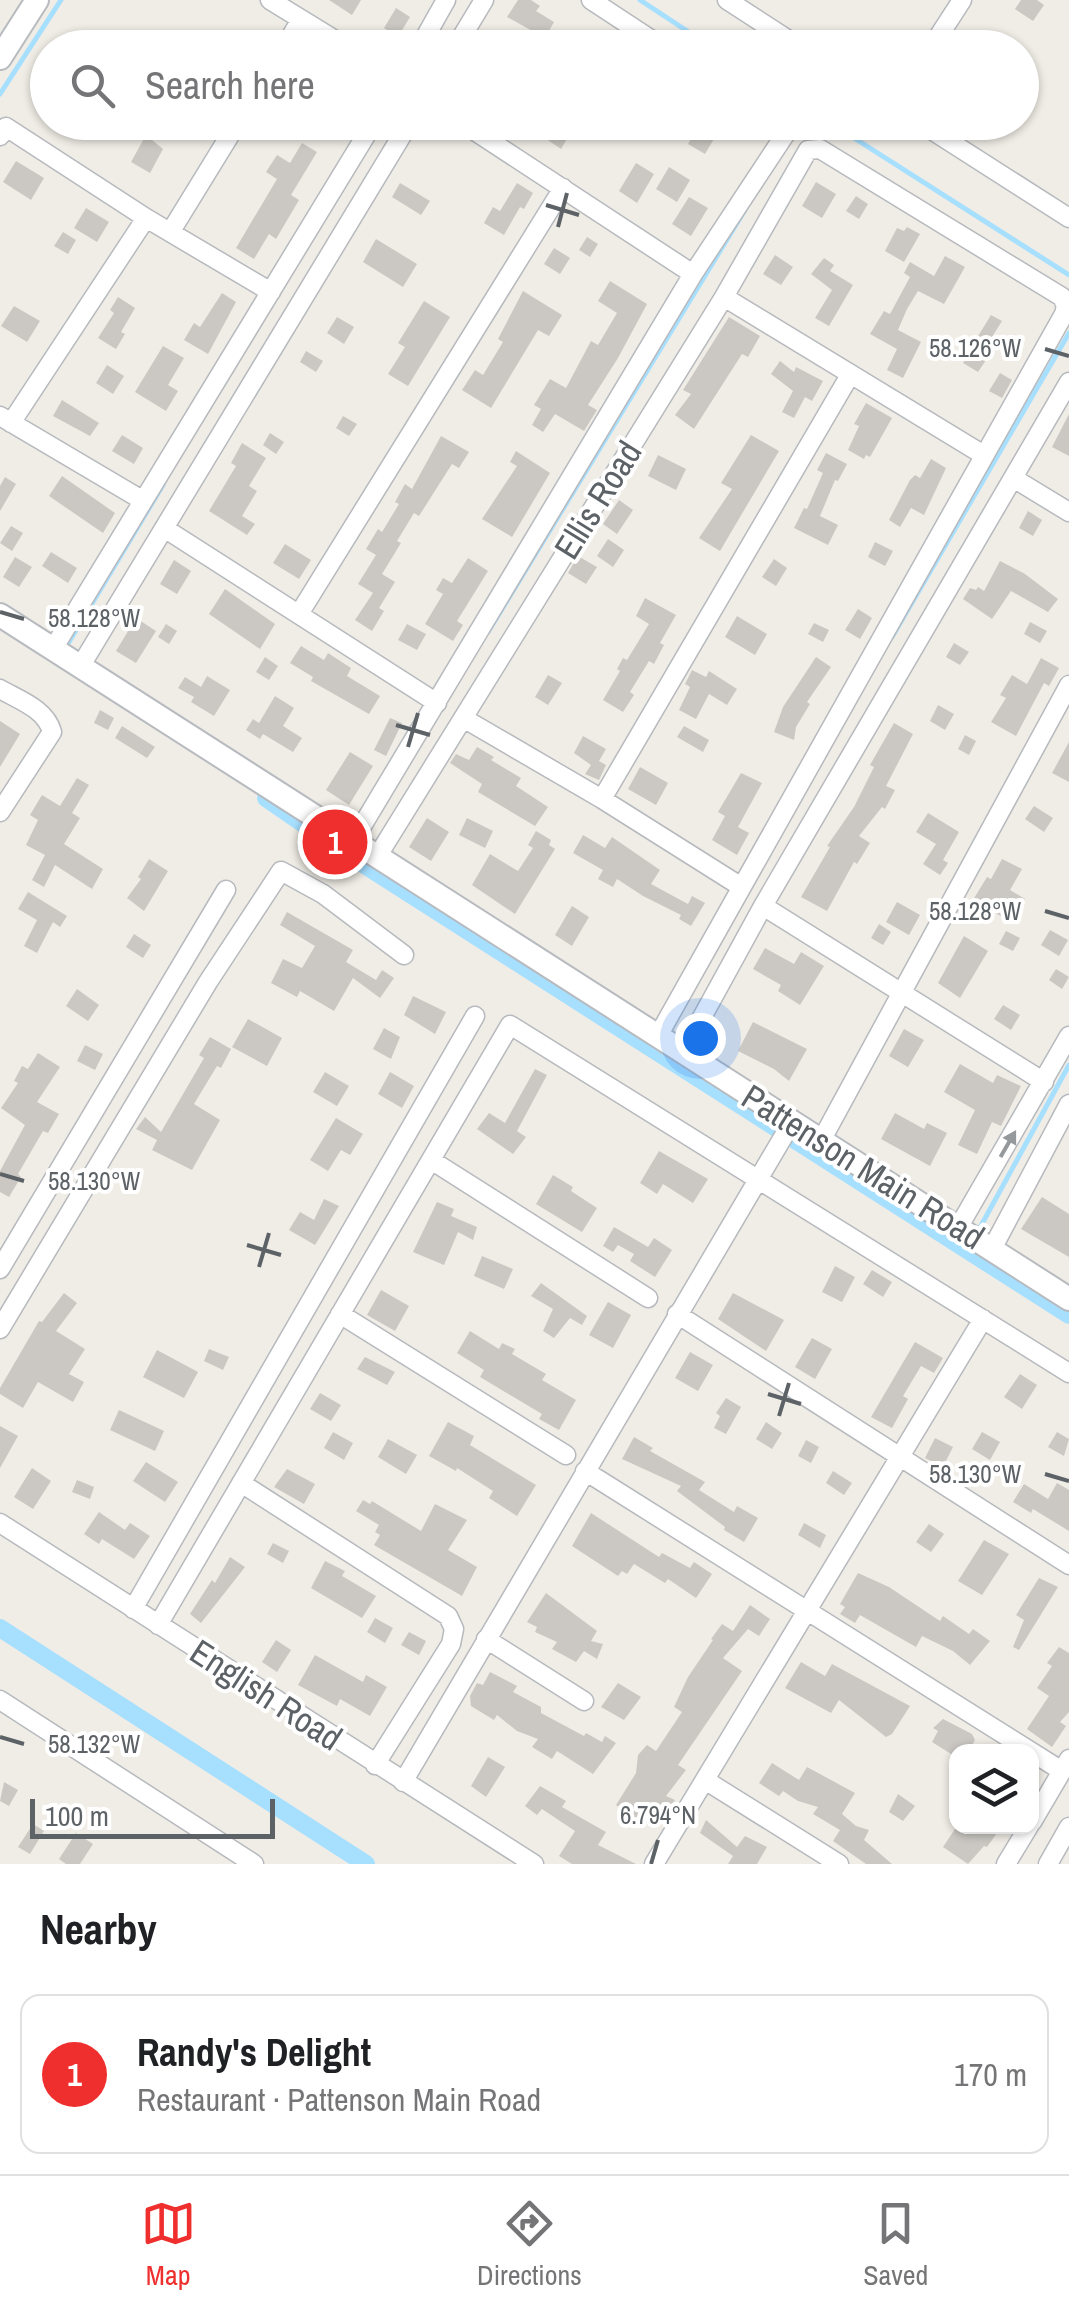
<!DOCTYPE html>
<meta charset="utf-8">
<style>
:root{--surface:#fff;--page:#f2f2f2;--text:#202124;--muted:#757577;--line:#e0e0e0;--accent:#ee2f2e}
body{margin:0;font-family:"Archivo Narrow",sans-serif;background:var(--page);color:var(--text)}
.controls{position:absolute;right:30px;bottom:30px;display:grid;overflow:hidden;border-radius:20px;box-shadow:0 2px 8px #0004}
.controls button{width:90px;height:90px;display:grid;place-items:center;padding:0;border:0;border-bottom:2px solid var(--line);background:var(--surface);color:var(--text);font:50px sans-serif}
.scale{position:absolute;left:30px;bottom:25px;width:245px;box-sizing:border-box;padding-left:10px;border:5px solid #5d6267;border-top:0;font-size:28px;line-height:35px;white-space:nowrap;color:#5d6267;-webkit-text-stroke:8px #fff;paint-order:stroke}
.you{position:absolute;left:700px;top:1038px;width:35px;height:35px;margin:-25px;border:8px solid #fff;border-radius:50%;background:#1a73e8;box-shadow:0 0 0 15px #1a73e833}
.badge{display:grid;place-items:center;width:65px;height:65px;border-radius:50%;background:var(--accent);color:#fff;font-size:32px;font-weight:700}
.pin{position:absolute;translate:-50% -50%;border:5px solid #fff;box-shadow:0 2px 10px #0006}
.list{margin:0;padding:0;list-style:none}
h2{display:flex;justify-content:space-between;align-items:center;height:130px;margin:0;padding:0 40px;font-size:42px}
h2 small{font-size:32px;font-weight:400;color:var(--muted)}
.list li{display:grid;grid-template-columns:65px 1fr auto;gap:30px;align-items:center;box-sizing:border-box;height:160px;margin:0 20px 20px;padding:0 20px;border:2px solid var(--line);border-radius:20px}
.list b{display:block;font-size:38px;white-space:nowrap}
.list p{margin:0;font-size:32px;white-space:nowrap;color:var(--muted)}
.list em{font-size:32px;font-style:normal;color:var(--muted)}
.icon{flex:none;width:55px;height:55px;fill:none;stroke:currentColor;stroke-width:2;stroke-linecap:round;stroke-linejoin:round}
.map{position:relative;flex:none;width:1069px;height:1864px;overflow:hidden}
.search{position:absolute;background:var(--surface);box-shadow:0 2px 8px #0004;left:30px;right:30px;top:30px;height:110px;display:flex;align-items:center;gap:25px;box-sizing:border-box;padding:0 35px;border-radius:55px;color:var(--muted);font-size:38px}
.sheet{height:310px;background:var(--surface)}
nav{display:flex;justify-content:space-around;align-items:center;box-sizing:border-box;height:140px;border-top:2px solid var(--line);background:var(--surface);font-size:28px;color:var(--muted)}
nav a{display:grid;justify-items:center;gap:5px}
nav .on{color:var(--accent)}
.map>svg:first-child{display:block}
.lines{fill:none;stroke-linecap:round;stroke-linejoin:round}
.stream{stroke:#a7dfff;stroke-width:5}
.canal{stroke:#a7dfff;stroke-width:18}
.building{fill:#cbc8c3}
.street-casing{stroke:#b6b9bd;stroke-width:21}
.secondary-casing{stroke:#b7bbc0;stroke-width:26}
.street{stroke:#fff;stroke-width:18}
.secondary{stroke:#fff;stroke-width:22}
.oneway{fill:#96999c}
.ticks{fill:none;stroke:#5d6267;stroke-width:4}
.labels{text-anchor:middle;stroke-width:8;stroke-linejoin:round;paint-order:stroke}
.street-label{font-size:35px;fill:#5d6267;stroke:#fff}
.ticks-label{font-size:25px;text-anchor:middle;fill:#5d6267;stroke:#fff;stroke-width:8;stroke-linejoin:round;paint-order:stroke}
</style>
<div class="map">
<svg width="1069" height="1864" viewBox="0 0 1069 1864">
<rect width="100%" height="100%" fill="#f0ede6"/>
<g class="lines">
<!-- stream -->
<path class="stream" d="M640,0L713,48
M0,94L61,0
M829,122L1069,275
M488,632L745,210
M892,637L1069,333
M66,647L163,485
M977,1233L1069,1065"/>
<!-- canal -->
<path class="canal" d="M266,798L352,857L1069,1315
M0,1628L366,1864"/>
</g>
<!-- building -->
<path class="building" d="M329,0H361L352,15Z
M518,0H531L540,6L536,11L554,22L545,38L507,17Z
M1021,0H1037L1044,5L1033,21L1015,9Z
M396,8L410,17L398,37L384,28Z
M521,122H577L561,149Z
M701,122H724L705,154L688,144Z
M146,135L163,149L150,173L131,162Z
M302,143L317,152L291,195L299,200L276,239L269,234L254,259L236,248L277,179L266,172L277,155L290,163Z
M16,161L44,178L31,200L3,182Z
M636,163L654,174L637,203L619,191Z
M669,167L690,180L677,202L656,189Z
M816,182L836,194L822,218L802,206Z
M400,183L430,201L421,215L392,197Z
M517,183L533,193L524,209L520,207L504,235L484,223L493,207L500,211Z
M856,196L868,204L859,219L846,211Z
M689,197L708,208L691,236L672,224Z
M86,208L109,222L97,242L74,228Z
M907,227L920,234L904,262L885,251L897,228L904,231Z
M63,232L76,240L68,254L54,246Z
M587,237L598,244L590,257L579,250Z
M376,239L417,264L403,287L363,262Z
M554,248L570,258L560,274L544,264Z
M775,255L793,267L781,285L763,274Z
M945,256L965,267L944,304L918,291L907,309L898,330L921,342L903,378L887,370L897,349L870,334L884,311L890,314L910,277L904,273L910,262L934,276Z
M824,258L834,265L830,271L853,285L829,326L815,318L832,290L811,274Z
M610,281L647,304L618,358L588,405L597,410L584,431L555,414L543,432L532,425L541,409L534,405L550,379L566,388L591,341L598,345L617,313L598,301Z
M523,291L562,315L549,336L538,330L491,408L462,390L475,370L483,375L503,342L498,339Z
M222,293L236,302L208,354L184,340L194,323L200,327Z
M118,297L135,308L121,332L125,334L116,349L98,338L114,313L110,310Z
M424,301L450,317L408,386L388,374L405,347L398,343Z
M14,306L40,321L27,342L1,326Z
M991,315L1002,321L982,353L972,346Z
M337,317L354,327L344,344L327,333Z
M729,317L760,336L748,357L742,354L694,429L675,415L691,394L683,390Z
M163,346L184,358L168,385L178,391L166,411L135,392Z
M971,350L986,360L978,372L963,363Z
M306,351L323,361L316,372L300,362Z
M780,361L794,372L796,367L823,381L812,401L805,397L794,418L782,412L793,391L771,374Z
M107,365L124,376L113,394L96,383Z
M1000,373L1012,380L1002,398L989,391Z
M62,400L99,423L90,436L53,416Z
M866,403L892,418L870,457L866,455L864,459L848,450L859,426L854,424Z
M1069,414V456L1052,447Z
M343,416L357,424L349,436L336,428Z
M270,433L284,442L276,454L263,445Z
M122,435L143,448L134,464L112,451Z
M751,435L779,451L720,551L699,538L732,489L721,483Z
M441,436L469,452L459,468L452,464L419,516L414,513L397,541L401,543L382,574L395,582L379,608L384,611L372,631L355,620L373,593L358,584L376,555L366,549L378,529L382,532L399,504L395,502L405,484L412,489Z
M242,443L266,458L249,486L257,491L242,516L255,524L247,535L209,511L236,466L231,463Z
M516,451L550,473L512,537L482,519L517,466L510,462Z
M826,453L847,464L838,481L835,480L820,516L838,525L828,545L794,528L804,508L807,509L823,473L817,470Z
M658,455L686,469L676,490L648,476Z
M931,459L946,468L924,515L911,508L900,527L889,520L910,480L915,475L920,478Z
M62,476L115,513L103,533L49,496Z
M5,477L16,484L0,511V486Z
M619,500L633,510L617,534L603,524Z
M1028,511L1042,520L1033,536L1019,528Z
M11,526L23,533L12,551L0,543Z
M608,539L624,550L613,567L597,556Z
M875,542L893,551L885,566L868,557Z
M285,544L311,560L299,579L273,563Z
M51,552L77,568L68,583L42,566Z
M578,556L597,567L586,584L568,573Z
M15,557L32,567L19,587L3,577Z
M468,558L488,571L457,621L463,625L453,641L425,624L443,594L436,590L443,578L452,583Z
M774,559L787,568L776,586L762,577Z
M174,560L191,571L177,594L160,584Z
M1000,561L1025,574L1058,599L1048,612L1011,591L992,619L963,599L970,588L976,590L978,587L984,591Z
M225,589L275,624L260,649L209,614Z
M645,598L676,615L660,643L664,645L654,664L649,661L630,692L634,695L623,712L603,700L620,671L617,669L623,658L627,660L649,624L636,616Z
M858,609L872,618L860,639L845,630Z
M737,616L767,634L755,655L725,637Z
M136,618L156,631L136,663L116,651Z
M1030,622L1047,631L1040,643L1024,634Z
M814,623L829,630L823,642L808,634Z
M166,624L177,631L169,644L158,637Z
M407,624L426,634L417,650L398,640Z
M954,643L969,652L960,665L946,657Z
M301,646L324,660L328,653L351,668L347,676L380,696L369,714L311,681L313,677L290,663Z
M265,657L278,666L269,680L256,672Z
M816,657L831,667L807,702L810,704L796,727L794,740L774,732L783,707Z
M1041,658L1059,668L1049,686L1044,683L1016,736L991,722L1006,698L1000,695L1012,675L1027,684Z
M692,670L706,677L709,671L737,689L727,705L709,694L696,719L679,710L690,687L685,684Z
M548,675L562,683L548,705L535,697Z
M207,676L230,690L214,716L191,702L194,697L178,688L185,677L201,687Z
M275,696L294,708L283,726L302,738L293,752L263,734L260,739L246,730L253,719L259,723Z
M938,705L954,714L945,730L930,721Z
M100,710L114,718L108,730L94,723Z
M390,718L402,723L386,756L374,750Z
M0,721L20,734L0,767Z
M894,723L913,734L886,786L895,790L885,809L882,807L859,836L870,843L857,864L854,862L827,911L801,897L830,847L827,846L854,807L874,767L870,765Z
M122,726L155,747L147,758L115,738Z
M684,726L709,740L703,752L677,737Z
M965,735L976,741L969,755L958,749Z
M583,736L606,749L599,761L606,765L599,780L585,774L591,765L574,753Z
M1069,742V782L1052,773Z
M477,747L494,757L491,760L521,778L516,786L548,807L535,826L478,792L482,784L450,763L456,754L469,760Z
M350,752L373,766L349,805L326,790Z
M640,767L668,783L656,805L628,789Z
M741,773L762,783L738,827L749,833L737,855L712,840L725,816L718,812Z
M77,778L89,785L72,813L80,818L64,844L103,869L92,889L55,865L44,887L32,880L45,855L26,845L38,820L30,815L42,795L60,806Z
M1034,806L1053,818L1044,832L1025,819Z
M928,813L959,832L943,860L948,863L940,875L923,864L936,844L916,832Z
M427,818L449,832L431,861L409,847Z
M467,818L493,831L485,848L459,835Z
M536,831L551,840L549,845L555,849L515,914L472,885L490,854L518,871L533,848L528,845Z
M583,835L605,848L612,837L660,870L651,884L688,904L692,896L705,903L691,926L679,919L681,915L643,896L617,879L613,887L598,879L603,870L573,853Z
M149,859L168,871L144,911L127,898L141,879L138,877Z
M1002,859L1022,869L1010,890L1025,899L1011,922L973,900L987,877L991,879Z
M28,892L67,916L60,927L53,922L37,953L24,946L37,920L18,909Z
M897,902L920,915L909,935L886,922Z
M572,906L589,917L572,946L555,935Z
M287,912L353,950L346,962L376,980L382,970L394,978L380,998L353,978L334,1011L300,991L297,997L271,983L283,959L302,968L315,946L280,925Z
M879,924L891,932L883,945L871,938Z
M1050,930L1068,940L1059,956L1041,945Z
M1006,931L1020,938L1013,951L999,944Z
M134,934L151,945L143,958L126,947Z
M964,936L988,951L960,998L938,983Z
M765,948L794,964L801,952L824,966L800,1005L778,991L781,985L753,969Z
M1056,969L1069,977L1062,989L1049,980Z
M77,989L99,1005L88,1021L66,1006Z
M413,996L446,1012L435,1034L404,1015Z
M1003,1005L1020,1015L1011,1030L994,1019Z
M248,1019L282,1038L267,1066L232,1047Z
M753,1022L807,1049L789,1081L774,1069L738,1051Z
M384,1028L400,1037L391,1059L373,1049Z
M904,1029L924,1040L908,1067L889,1056Z
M210,1037L231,1049L221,1068L217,1066L194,1104L220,1120L192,1170L152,1150L157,1140L136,1129L145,1117L161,1132L204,1058L199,1055Z
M85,1045L103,1054L95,1070L77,1061Z
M38,1053L60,1067L37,1102L59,1114L48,1133L43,1131L18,1174L21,1177L9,1197L0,1192V1171L25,1125L1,1108L18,1083L14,1081L22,1066L28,1069Z
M960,1064L993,1083L997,1075L1021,1086L1001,1126L992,1122L977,1154L958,1145L975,1110L944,1092Z
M535,1069L547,1075L517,1131L526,1137L513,1154L477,1129L489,1113L505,1123Z
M325,1072L349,1086L337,1106L313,1092Z
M390,1072L414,1086L402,1108L378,1094Z
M895,1113L924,1129L927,1123L947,1133L930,1166L881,1139Z
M336,1118L363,1134L350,1155L341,1150L328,1171L310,1160Z
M659,1151L708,1179L693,1203L663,1184L657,1194L640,1183Z
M553,1175L573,1187L571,1191L597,1208L582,1232L536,1204Z
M1042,1197L1069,1214V1257L1021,1229Z
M324,1199L339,1206L315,1245L289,1230L300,1212L314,1220Z
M437,1202L454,1209L451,1216L477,1227L473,1240L458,1232L444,1265L413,1252Z
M614,1227L648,1247L654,1238L672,1250L655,1277L630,1261L634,1254L618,1245L613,1252L603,1246Z
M482,1256L513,1269L504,1289L474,1276Z
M835,1266L855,1277L842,1302L822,1292Z
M872,1270L892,1282L883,1297L863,1284Z
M541,1283L587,1316L582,1325L570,1318L554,1338L543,1331L553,1309L531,1296Z
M381,1290L409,1306L395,1331L367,1315Z
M64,1293L77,1303L56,1331L85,1349L69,1374L84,1382L73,1402L38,1382L23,1408L0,1394V1388L39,1321L42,1322Z
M733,1293L784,1320L766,1351L718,1319Z
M608,1302L631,1315L613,1348L589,1335Z
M470,1331L499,1349L502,1343L515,1349L512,1354L546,1374L542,1380L576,1400L559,1430L539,1419L542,1414L480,1377L484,1370L457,1353Z
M812,1338L832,1349L815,1379L795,1367Z
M915,1342L943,1358L934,1373L921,1366L903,1396L908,1399L892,1428L871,1417Z
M209,1349L229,1357L223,1370L204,1361Z
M157,1350L198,1372L184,1398L143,1377Z
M690,1352L713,1365L698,1391L675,1378Z
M365,1357L395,1372L387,1385L357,1369Z
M1020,1374L1037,1385L1022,1409L1004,1397Z
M320,1393L341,1405L331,1421L310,1409Z
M726,1398L741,1407L726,1434L714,1428L720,1416L716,1413Z
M119,1410L164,1431L155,1451L110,1430Z
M448,1422L474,1436L470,1445L536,1485L517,1516L489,1498L493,1491L457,1468L456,1471L429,1456Z
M766,1422L782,1433L772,1449L756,1439Z
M0,1426L18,1436L0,1468Z
M333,1432L353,1443L344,1460L324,1448Z
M982,1432L1000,1442L990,1460L972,1449Z
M1057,1432L1069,1439L1064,1456L1048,1447Z
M634,1437L653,1448L650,1451L705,1482L699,1490L734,1512L737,1506L758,1518L744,1542L724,1530L725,1527L677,1491L681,1486L622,1459Z
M935,1438L953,1447L943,1467L925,1458Z
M388,1439L417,1455L406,1474L378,1457Z
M806,1440L819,1447L811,1463L798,1456Z
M146,1462L178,1482L165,1502L133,1481Z
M32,1468L51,1481L33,1509L14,1497Z
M287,1469L315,1484L304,1504L274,1487Z
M833,1471L852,1483L844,1495L826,1483Z
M77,1480L94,1487L90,1499L72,1492Z
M1057,1483L1069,1490V1531L1033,1509L1031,1513L1013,1502L1024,1484L1048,1499Z
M363,1500L370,1504L372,1501L421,1531L435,1504L467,1520L448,1550L477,1567L462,1596L374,1545L380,1535L375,1532L379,1525L356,1511Z
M99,1512L125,1530L130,1523L150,1536L134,1559L102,1539L99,1544L84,1534Z
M591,1513L659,1557L662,1553L690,1568L694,1562L712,1574L696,1598L668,1579L665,1583L634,1564L627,1574L622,1571L618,1576L572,1546Z
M804,1523L826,1535L820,1548L798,1535Z
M929,1524L944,1534L931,1552L916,1542Z
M984,1540L1009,1554L982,1595L958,1581Z
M273,1543L289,1551L283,1563L267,1554Z
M230,1557L245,1567L201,1623L190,1614L212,1580L215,1583Z
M325,1561L345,1571L342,1576L376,1596L362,1618L311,1588Z
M858,1573L889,1587L940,1621L943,1616L969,1634L973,1629L990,1641L970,1665L953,1651L922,1636L916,1647L860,1615L855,1623L840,1614L845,1607L840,1604Z
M1039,1578L1058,1587L1019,1650L1013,1647L1024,1620L1016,1615Z
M546,1593L597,1631L591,1641L603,1644L597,1659L584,1651L576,1662L552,1649L557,1642L535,1632L537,1627L527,1622Z
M750,1605L770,1619L759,1636L748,1629L723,1658L742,1671L678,1765L686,1770L666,1796L675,1800L666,1814L654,1807L645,1825L616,1805L636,1773L638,1755L647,1745L656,1751L682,1712L674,1707L688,1677L713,1640L711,1639L722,1624L733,1631Z
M375,1618L393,1628L385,1643L367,1632Z
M409,1632L426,1641L419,1655L401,1645Z
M276,1640L291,1650L277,1672L262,1662Z
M1059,1647L1069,1653V1712L1060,1722L1066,1726L1052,1747L1027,1729L1049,1696L1037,1688L1052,1666L1047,1663Z
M315,1655L363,1682L366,1675L387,1687L370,1716L340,1699L337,1706L298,1685Z
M801,1662L825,1676L832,1664L910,1706L892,1734L886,1737L839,1700L831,1713L785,1688Z
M490,1672L517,1686L513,1692L541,1707V1713L584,1736L586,1733L602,1742L605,1736L616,1743L593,1774L557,1751L552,1759L532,1747L538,1739L517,1731L497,1715L494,1720L471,1706L470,1696L477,1683L483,1685Z
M618,1683L641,1697L624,1720L601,1707Z
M943,1719L972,1734L975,1740L968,1752H956V1757L932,1742L938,1731L933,1728Z
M488,1757L505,1767L486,1797L471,1786Z
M772,1763L799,1780L807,1767L855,1793L842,1814L856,1826L869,1830L864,1840L892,1864H866L833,1841L840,1830L813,1814L818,1807L798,1801L783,1791L779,1796L759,1783Z
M4,1782L18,1790L9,1806L0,1801Z
M540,1786L566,1801L562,1807L606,1832L598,1845L636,1864H572L559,1856L575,1831L542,1809L537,1815L525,1806Z
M898,1794L915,1806L903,1821L889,1812Z
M706,1820L737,1847L745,1836L767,1847L757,1864H728L733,1856L700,1833Z
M33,1824L44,1831L30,1854L18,1847Z
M957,1826H1002L987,1847L984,1846L968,1864L943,1847Z
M76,1833L93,1844L80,1864H66L59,1859Z"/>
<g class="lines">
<!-- street casing -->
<g class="street-casing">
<path id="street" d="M270,0L348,48
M591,0L664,48
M727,0L801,48
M284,48L300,21
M419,48L446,0
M455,48L484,0
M931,48L962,0
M461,122L693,274
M919,122L1069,218
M0,136L6,127L146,218L271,292
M171,231L238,122
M724,297L982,454
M0,416L142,500
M11,423L146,218
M1013,478L1069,512
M164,528L437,703
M299,614L563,188
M53,649L374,122
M80,667L410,122
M0,689C19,700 46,709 52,732L0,812
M463,718L602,799L740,886
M602,799L850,375
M353,841L693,274L790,127L783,122
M377,857L724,297L808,150L820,149L1062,297L1066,306L1064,314L658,1036
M763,906L1044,1082
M683,1052L763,906L1069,382
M821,1141L1069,685
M431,1160L648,1298
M958,1228L1069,1036
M992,1249L1069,1104
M0,1269L226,890
M340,1314L566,1455
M677,1314L1069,1565
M0,1329L208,982L281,871L323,894L404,955
M585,1471L1062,1771
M241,1483L448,1616L454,1629L451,1644L375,1765
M0,1523L534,1864
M133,1609L475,1016
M158,1625L510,1025L1069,1373
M486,1639L584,1701
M0,1700L254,1864
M705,1780L839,1864
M403,1782L792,1122
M1032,1822L1069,1759
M654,1864L983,1319
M1006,1864L1029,1826
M1048,1864L1069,1827"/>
</g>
<!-- secondary casing -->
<g class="secondary-casing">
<path id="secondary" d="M0,58L37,0
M0,615L1069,1299"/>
</g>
<!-- street -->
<use href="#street" class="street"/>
<!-- secondary -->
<use href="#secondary" class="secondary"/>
</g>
<!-- one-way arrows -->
<defs><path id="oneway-solid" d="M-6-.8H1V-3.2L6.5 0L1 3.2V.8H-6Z" transform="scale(2.5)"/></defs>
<use class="oneway" href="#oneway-solid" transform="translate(1008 1144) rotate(-60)"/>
<!-- ticks -->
<path class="ticks" d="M546,205L579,215M558,227L567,193M1045,349L1069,356M0,612L24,619M396,725L430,735M408,747L418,713M1045,911L1069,918M0,1174L24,1181M247,1245L281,1255M259,1267L269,1233M768,1394L801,1404M779,1416L789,1383M1045,1474L1069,1481M0,1737L24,1744M651,1864L658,1840"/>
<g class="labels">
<!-- street labels -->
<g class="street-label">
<text transform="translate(598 500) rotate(-58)" y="12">Ellis Road</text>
<text transform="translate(863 1167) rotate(32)" y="12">Pattenson Main Road</text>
<text transform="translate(266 1695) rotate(33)" y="12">English Road</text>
</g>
</g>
<g class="ticks-label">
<text x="975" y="357">58.126°W</text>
<text x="94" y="627">58.128°W</text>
<text x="975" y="920">58.128°W</text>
<text x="94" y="1190">58.130°W</text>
<text x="975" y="1483">58.130°W</text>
<text x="94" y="1753">58.132°W</text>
<text x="658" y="1824">6.794°N</text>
</g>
</svg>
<div class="controls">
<button><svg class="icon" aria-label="layers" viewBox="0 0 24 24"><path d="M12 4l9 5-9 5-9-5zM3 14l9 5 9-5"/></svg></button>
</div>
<div class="scale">100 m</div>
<div class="you"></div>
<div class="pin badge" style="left:335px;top:842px">1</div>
<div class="search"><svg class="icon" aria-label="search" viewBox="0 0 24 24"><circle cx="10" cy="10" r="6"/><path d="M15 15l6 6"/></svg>Search here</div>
</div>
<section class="sheet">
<h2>Nearby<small></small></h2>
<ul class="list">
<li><span class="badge">1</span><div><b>Randy's Delight</b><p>Restaurant · Pattenson Main Road</p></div><em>170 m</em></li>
</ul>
</section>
<nav>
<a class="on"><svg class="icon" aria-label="map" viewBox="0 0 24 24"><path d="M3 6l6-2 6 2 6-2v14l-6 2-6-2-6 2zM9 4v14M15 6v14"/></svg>Map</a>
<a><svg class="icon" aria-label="directions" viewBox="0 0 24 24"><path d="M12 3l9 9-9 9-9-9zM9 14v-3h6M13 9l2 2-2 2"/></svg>Directions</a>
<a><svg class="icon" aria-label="saved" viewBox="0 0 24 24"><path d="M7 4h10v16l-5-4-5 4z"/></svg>Saved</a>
</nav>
